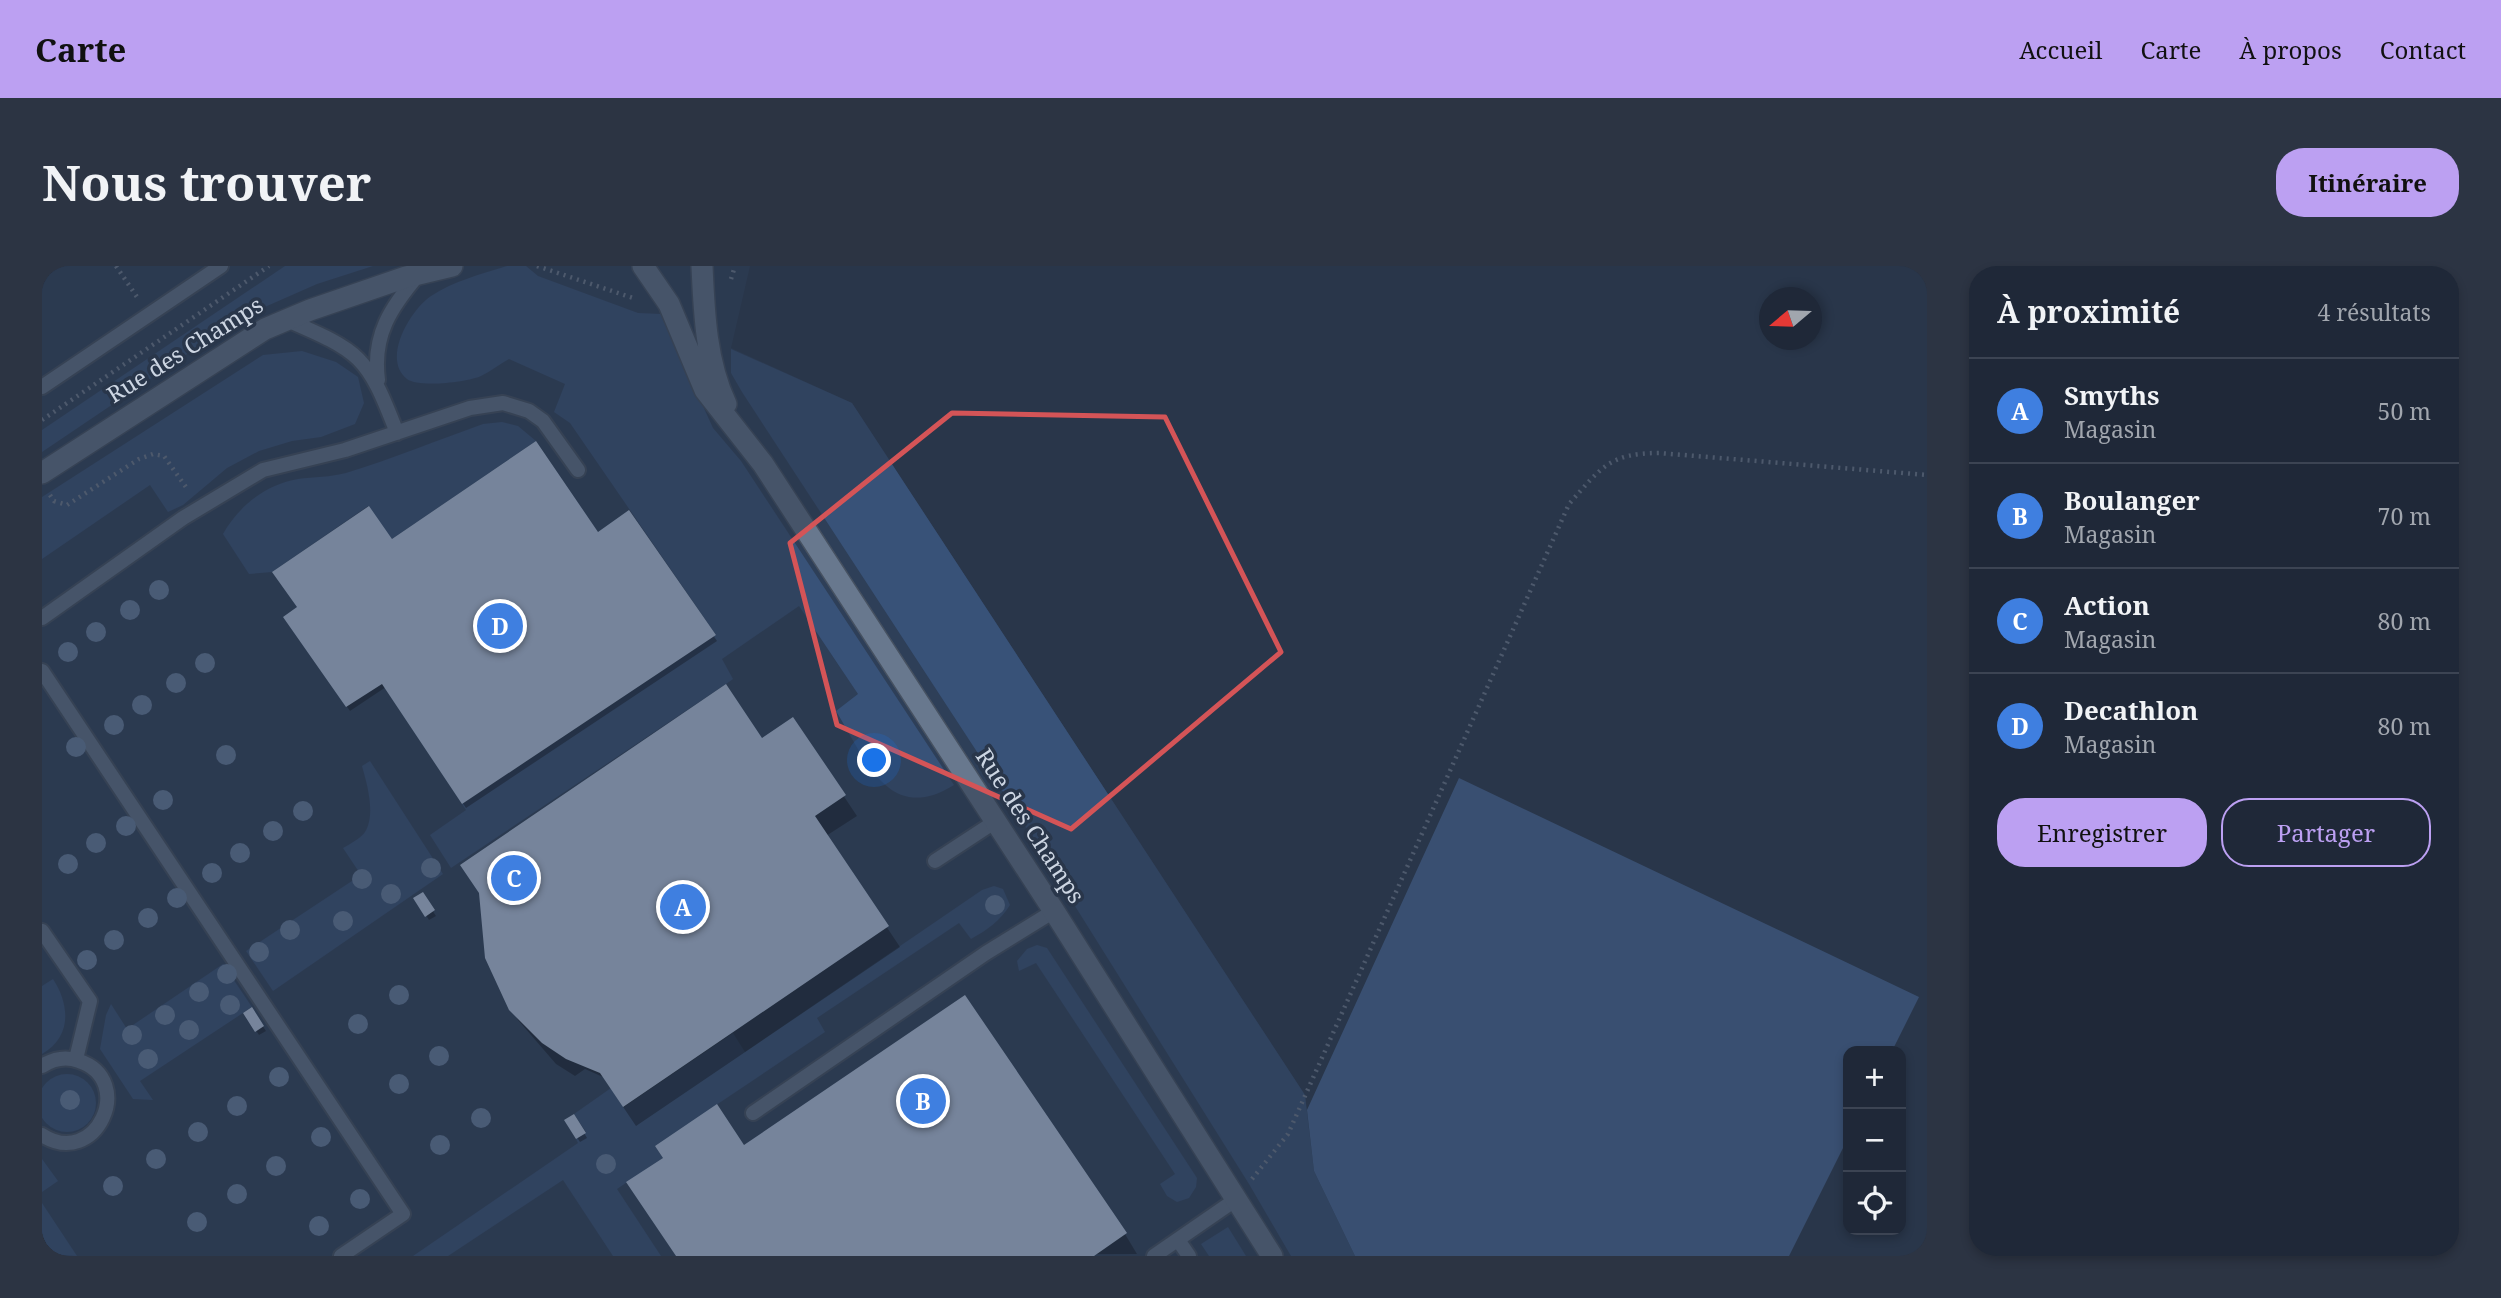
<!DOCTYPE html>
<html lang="fr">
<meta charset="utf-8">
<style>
:root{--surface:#1f2838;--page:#2c3443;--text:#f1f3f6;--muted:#a1a6ae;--line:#3c4453;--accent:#bca0f2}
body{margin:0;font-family:"Noto Serif",serif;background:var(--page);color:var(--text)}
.controls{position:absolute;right:21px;bottom:21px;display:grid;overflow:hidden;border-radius:14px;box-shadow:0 4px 10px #0003}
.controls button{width:63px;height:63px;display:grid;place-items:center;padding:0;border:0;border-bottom:2px solid var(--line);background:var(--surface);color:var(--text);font:35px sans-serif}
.compass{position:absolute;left:1717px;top:21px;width:63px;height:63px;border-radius:50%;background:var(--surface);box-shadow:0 4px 10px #0003;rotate:251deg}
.you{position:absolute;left:833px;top:495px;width:24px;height:24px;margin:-18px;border:5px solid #fff;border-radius:50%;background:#1a73e8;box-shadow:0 0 0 10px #1a73e833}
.badge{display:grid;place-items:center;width:46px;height:46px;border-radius:50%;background:var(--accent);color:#fff;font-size:23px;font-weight:700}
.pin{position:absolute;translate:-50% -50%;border:4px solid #fff;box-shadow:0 2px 7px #0006}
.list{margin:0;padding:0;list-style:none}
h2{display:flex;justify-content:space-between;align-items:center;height:91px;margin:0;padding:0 28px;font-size:30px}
h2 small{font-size:23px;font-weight:400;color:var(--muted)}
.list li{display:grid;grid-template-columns:46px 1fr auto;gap:21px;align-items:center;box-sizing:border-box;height:105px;padding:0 28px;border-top:2px solid var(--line)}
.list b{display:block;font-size:26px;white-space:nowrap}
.list p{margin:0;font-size:23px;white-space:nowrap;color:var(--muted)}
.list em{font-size:23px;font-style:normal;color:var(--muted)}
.actions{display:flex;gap:14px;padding:21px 28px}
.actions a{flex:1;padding:16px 0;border:2px solid var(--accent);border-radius:28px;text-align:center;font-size:24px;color:var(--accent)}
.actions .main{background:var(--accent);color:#111}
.icon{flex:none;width:38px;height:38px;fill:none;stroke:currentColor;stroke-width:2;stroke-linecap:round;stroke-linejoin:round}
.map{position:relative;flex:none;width:1885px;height:990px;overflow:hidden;border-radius:28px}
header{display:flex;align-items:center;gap:42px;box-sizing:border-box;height:98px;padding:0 35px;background:var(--accent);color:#111}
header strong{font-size:33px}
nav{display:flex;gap:38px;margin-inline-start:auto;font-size:24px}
.intro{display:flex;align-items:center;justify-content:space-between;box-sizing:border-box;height:168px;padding:0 42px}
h1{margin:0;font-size:49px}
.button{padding:18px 32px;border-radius:28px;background:var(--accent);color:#111;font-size:24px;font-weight:700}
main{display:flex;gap:42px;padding:0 42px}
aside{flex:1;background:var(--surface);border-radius:28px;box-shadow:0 4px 10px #0003}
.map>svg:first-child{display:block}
.built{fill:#2e3f58}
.green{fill:#385278}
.forest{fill:#4c6ea0}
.shadow{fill:#0007}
.building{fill:#d2e3fc}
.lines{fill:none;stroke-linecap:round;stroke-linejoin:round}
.service-casing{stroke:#465161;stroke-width:18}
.tertiary-casing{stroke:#465161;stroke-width:24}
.path{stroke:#788394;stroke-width:4.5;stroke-dasharray:2 5;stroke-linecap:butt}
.service{stroke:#68788e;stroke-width:14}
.tertiary{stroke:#68788e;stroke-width:21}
.tree{fill:#7087a8}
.marked{fill:none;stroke:#d45457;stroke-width:5;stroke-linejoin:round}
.labels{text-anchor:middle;stroke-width:7;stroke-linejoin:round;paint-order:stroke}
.street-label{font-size:23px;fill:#cdd6e3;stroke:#29364a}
</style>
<header>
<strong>Carte</strong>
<nav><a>Accueil</a><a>Carte</a><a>À propos</a><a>Contact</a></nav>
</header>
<div class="intro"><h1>Nous trouver</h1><a class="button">Itinéraire</a></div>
<main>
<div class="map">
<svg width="1885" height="990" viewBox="0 0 1885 990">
<rect width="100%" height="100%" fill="#29364a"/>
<!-- built -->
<path class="built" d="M0,0H708L689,82L810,137L1263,829L1272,905L1313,990H0Z"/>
<!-- green -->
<path class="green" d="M243,0H331L275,18L200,51L0,186V164Z
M465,0H484L496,10L596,47L619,48L671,162L699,195L912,519C846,560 823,492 794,445L816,428L757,340L680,393L691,413L684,418L409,602L388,569L424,544L420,538L674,369L528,157L512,146L523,118L467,93C458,98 449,105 439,110C426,116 377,122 365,113C339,93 369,43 389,30C412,15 439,8 465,0Z
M689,83L810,137L1263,829L1272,905L1313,990H1249L1207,918L971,541L700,126L689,107Z
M260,85L294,96L316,111L322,137L313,158L279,171L250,175L217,185L185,202L141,239L126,246L108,219L0,293V231L221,89Z
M460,156L476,160L494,175L350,273L326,240L230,306L207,308L181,268C196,241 224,218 256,213C272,211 289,211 304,207C350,193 396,174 441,158Z
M328,495L401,608L231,725L204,685L319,609L301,582C308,578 319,572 323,566C334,548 325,518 320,500Z
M952,620L961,623L968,639C958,655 945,664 929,673L917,657L775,752L783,766L613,880L621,892L575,923L619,990H571L521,914L406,990H371L536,877L534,873L544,866L532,848L569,822L582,841L691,767L703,786L940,624Z
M995,679L1005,682L1155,912L1154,921L1147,932L1135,936L1125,930L1118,918L1133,908L994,697L977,705L975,695L985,683Z
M181,698L210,741L98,815L111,834L91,833L58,783L64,749L69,738L85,763Z
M11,713C28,739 30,771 0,788V720Z
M-4 837a29 29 0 1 1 58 0a29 29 0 1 1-58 0Z
M0,893L16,915L0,926Z
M0,937L35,990L0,988Z
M1186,961L1204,990H1167L1159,978Z"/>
<!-- forest -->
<path class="forest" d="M1417,512L1877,731L1850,785H1806V872L1747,990H1313L1272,905L1265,844Z"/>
<!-- shadow -->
<path class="shadow" d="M587,246L675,375L424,542L344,421L308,445L246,356L349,276L555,268Z
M751,454L815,550L784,570L858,681L594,860L561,811L543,803L533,810L514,798L476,754L445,692L439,630L720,474Z
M380,628L394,650L387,654L374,632Z
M210,744L224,765L217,769L203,748Z
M532,850L545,872L538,876L524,854Z
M702,881L1083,968L1095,988L634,990L586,917Z"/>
<!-- building -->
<path class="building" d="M494,175L556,266L587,244L674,369L420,538L340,418L304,441L241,351L255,341L230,306L327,240L350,273Z
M684,418L720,472L751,451L804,529L773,550L847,660L581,841L558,807L524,793L500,777L467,744L443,692L437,627L418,599Z
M381,626L393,644L383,651L371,632Z
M923,729L1085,967L1052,990H634L584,916L621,892L613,880L675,838L702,879Z
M210,741L222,760L213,766L201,747Z
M532,848L544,867L534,873L522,854Z"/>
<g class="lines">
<!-- service casing -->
<g class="service-casing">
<path id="service" d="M243,53C319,86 325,89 355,167
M336,114C330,69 349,41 377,8
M0,121L179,0
M0,352L141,252L221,204L303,184L428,142L461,137L487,145L501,155L536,204
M0,405L361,948L299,990
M893,595L954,555
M0,665L48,735L34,793
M0,800C11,793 24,790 37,795C95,814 54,904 0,869
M711,847L944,687L1012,645
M1136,974L1147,990
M1112,990L1196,932"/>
</g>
<!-- tertiary casing -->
<g class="tertiary-casing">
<path id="tertiary" d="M601,0L627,38L663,124L721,198L1012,645L1230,990
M660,0C662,46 664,96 684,138
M0,207L223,63L268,44L364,11L410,0"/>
</g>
<!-- path -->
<path class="path" d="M74,0L95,31
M495,0L591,32
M689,13L693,0
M0,154L227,0
M8,229L12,235L25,239L97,193L111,188L122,190L146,224
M1210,913L1246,868L1527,238C1559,202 1567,187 1617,187L1885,209"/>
<!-- service -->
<use href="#service" class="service"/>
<!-- tertiary -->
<use href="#tertiary" class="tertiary"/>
</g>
<!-- trees -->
<g class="tree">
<circle cx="117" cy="324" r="10"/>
<circle cx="88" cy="344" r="10"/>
<circle cx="54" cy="366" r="10"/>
<circle cx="26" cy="386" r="10"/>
<circle cx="163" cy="397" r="10"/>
<circle cx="134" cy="417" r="10"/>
<circle cx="100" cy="439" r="10"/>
<circle cx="72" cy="459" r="10"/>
<circle cx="34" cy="481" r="10"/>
<circle cx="184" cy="489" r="10"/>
<circle cx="121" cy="534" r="10"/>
<circle cx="261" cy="545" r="10"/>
<circle cx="84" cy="560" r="10"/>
<circle cx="231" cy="565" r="10"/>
<circle cx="54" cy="577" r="10"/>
<circle cx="198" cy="587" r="10"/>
<circle cx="26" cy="598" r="10"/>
<circle cx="389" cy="602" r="10"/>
<circle cx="170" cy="607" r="10"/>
<circle cx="320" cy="613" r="10"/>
<circle cx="349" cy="628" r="10"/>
<circle cx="135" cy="632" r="10"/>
<circle cx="953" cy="639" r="10"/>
<circle cx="106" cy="652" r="10"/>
<circle cx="301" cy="655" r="10"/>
<circle cx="248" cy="664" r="10"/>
<circle cx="72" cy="674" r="10"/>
<circle cx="217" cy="686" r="10"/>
<circle cx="45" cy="694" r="10"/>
<circle cx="185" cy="708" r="10"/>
<circle cx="157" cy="726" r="10"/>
<circle cx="357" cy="729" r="10"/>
<circle cx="188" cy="739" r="10"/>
<circle cx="123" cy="749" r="10"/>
<circle cx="316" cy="758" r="10"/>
<circle cx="147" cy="764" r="10"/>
<circle cx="90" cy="769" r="10"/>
<circle cx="397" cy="790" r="10"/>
<circle cx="106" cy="793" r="10"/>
<circle cx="237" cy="811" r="10"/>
<circle cx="357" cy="818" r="10"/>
<circle cx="28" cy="834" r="10"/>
<circle cx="195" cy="840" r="10"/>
<circle cx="439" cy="852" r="10"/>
<circle cx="156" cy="866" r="10"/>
<circle cx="279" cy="871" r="10"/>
<circle cx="398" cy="879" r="10"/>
<circle cx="114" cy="893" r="10"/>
<circle cx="564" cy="898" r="10"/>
<circle cx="234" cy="900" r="10"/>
<circle cx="71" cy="920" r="10"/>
<circle cx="195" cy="928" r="10"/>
<circle cx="318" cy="933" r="10"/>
<circle cx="155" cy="956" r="10"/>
<circle cx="277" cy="960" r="10"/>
</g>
<!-- marked area -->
<path d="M0 0H1885V990H0ZM910,147L1123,151L1239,386L1029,563L795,459L748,277Z" fill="#29364a" fill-opacity=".55" fill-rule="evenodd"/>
<path class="marked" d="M910,147L1123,151L1239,386L1029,563L795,459L748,277Z"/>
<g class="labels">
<!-- street labels -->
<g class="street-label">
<text transform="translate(143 84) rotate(-32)" y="8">Rue des Champs</text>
<text transform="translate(988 560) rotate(57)" y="8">Rue des Champs</text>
</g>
</g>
</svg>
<div class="controls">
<button>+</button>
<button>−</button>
<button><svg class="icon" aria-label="locate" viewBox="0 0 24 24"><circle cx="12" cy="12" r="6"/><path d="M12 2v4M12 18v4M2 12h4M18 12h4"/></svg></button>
</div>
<svg class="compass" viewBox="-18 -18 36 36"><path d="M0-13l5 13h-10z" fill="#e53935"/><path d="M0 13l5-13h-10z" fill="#a1a6ae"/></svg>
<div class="you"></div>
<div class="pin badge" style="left:641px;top:641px;background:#3f7fe0">A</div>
<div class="pin badge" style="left:881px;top:835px;background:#3f7fe0">B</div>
<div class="pin badge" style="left:472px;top:612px;background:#3f7fe0">C</div>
<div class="pin badge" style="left:458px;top:360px;background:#3f7fe0">D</div>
</div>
<aside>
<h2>À proximité<small>4 résultats</small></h2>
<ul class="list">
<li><span class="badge" style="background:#3f7fe0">A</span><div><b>Smyths</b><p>Magasin</p></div><em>50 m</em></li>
<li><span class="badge" style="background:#3f7fe0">B</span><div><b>Boulanger</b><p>Magasin</p></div><em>70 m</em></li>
<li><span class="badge" style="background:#3f7fe0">C</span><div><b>Action</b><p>Magasin</p></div><em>80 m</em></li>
<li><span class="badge" style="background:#3f7fe0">D</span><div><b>Decathlon</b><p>Magasin</p></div><em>80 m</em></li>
</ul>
<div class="actions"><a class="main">Enregistrer</a><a>Partager</a></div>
</aside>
</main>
